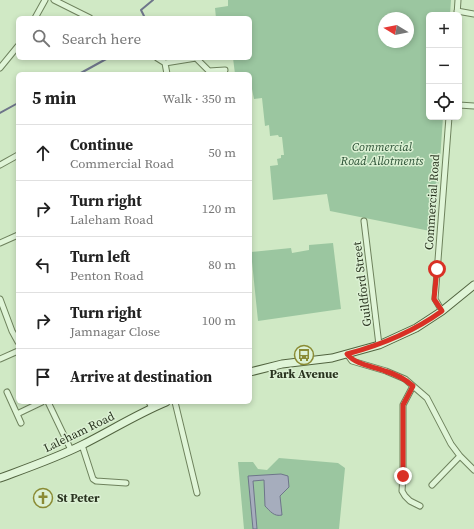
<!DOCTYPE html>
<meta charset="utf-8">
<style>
:root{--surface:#fff;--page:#f6f6f6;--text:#222;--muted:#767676;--line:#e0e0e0}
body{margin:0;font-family:"Source Serif 4",serif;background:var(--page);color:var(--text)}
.controls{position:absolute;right:12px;top:12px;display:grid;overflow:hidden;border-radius:6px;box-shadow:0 2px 6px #0003}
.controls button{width:36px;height:36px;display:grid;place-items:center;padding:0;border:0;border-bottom:1px solid var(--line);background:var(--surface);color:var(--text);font:20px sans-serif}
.compass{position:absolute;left:378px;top:12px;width:36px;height:36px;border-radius:50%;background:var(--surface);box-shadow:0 2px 6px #0003;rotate:280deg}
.stop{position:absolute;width:12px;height:12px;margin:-9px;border:3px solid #d93025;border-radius:50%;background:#fff}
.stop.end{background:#d93025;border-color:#fff;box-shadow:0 1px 4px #0008}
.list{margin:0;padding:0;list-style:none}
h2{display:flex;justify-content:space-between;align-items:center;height:52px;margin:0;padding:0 16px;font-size:17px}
h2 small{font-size:13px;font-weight:400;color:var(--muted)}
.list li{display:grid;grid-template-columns:26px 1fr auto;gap:12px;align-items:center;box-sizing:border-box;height:56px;padding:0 16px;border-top:1px solid var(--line)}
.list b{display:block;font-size:15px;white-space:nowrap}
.list p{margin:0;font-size:13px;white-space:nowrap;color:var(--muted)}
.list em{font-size:13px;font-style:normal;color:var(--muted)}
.icon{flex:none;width:22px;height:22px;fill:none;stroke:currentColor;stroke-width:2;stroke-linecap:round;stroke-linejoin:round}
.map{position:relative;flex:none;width:474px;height:529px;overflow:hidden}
.search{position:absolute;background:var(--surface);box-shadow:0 2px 6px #0003;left:16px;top:16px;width:236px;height:44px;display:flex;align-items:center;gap:10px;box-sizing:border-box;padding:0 14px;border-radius:6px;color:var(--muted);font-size:15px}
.panel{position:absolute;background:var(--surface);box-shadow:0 2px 6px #0003;left:16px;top:72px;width:236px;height:332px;border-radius:6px}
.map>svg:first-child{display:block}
.green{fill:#9bc6a0;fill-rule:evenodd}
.water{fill:#a6adbd;stroke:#6e758a}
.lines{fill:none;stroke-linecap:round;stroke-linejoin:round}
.stream{stroke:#6e758a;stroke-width:2}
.street-casing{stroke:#6e825d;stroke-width:7}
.secondary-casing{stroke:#526440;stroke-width:9}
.street{stroke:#e0f5d8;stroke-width:5}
.secondary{stroke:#e0f5d8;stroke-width:7}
.route{stroke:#d93025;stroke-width:5}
.labels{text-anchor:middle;stroke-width:3;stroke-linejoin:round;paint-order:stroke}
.park-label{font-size:12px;font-style:italic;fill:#284e32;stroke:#dcf1d4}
.street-label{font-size:12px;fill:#2a3420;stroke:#dcf1d4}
.poi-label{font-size:12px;font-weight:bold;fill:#2a3420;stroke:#dcf1d4}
</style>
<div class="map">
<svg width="474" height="529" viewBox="0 0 474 529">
<rect width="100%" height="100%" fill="#d0e9c5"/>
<!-- green -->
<path class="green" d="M228,0H451L450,15H429V117H443L435,232L330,211L327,194L273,200L270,166L278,165L277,159L281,158V155H284L282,137H279L278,135L270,136L269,125L265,126L262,98L254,99L252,89L250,90V74H235L233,58H250V18H216L215,8L228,6ZM384,18H408V42H384Z
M333,243L341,309L258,321L251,252L291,248L292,253L309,250V245Z
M279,458L338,463L345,468L339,529H244L238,462H253L258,469L267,470Z"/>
<!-- water -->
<path class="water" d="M281,474L288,476L289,487L280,496L282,515C274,517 270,511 265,506L264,480L253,481L257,529H253L248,476Z"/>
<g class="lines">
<!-- stream -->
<path class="stream" d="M145,18L141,10L153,0
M79,74L108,58
M0,113L18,103"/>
<!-- street casing -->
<g class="street-casing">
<path id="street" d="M54,0L90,18
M457,11L474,14
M457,15L458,0
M35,18L45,0
M157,58L165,63L196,58
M196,58L209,71L225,70
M165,63L167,74
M0,68L18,46
M459,105L474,106
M0,165L18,155
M364,221L379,345
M0,243L18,235
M0,299L12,331L18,342
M442,311L435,299L449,117
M347,354L352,361L386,371L405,379L427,398L451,444L460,456L474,470
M0,359L18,351
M413,386L403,405V476L402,491L405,496L410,501L420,506
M7,392L21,423
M48,402L71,450
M149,402L152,408
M175,402L197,493
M17,414L42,402
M82,445L93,479L96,481L126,483
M432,485L460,456"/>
</g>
<!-- secondary casing -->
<g class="secondary-casing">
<path id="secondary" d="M250,372L282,364L332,358L379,345L416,328L442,311L474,285
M0,478C27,468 56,458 82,445C110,431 137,414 166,402"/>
</g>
<!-- street -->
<use href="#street" class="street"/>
<!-- secondary -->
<use href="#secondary" class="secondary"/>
</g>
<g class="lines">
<!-- route -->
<path class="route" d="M403,476V405L413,386C405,379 395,374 385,371C372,366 356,365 347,354C381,345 413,332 442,311L434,299L437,269"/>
</g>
<!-- icons -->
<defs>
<g id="bus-ring" transform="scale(1)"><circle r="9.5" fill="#dcf1d4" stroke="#8a8b34" stroke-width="1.5"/><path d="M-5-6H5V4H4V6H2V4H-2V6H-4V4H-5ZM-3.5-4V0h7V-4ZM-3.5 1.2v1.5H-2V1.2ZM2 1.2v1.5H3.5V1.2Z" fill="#8a8b34"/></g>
<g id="church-ring" transform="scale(1)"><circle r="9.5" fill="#dcf1d4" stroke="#8a8b34" stroke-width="1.5"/><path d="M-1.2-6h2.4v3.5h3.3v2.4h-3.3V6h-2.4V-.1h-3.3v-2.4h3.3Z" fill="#8a8b34"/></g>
</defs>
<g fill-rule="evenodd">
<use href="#bus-ring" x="304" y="355"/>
<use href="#church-ring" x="43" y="498"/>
</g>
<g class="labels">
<!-- park labels -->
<g class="park-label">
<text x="382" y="151">Commercial<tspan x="382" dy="14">Road Allotments</tspan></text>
</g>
<!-- street labels -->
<g class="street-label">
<text transform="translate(432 202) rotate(-86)" y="4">Commercial Road</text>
<text transform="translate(362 284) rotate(-97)" y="4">Guildford Street</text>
<text transform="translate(79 432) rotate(-26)" y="4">Laleham Road</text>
</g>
<!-- poi labels -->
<g class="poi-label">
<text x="304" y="378">Park Avenue</text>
<text x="57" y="502" text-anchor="start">St Peter</text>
</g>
</g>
</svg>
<div class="controls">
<button>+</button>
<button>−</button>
<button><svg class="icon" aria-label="locate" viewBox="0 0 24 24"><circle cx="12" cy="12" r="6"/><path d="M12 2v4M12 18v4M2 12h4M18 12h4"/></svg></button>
</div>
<svg class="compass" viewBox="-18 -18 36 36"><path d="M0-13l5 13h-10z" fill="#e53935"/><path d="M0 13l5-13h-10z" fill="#767676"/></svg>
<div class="stop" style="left:437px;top:269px"></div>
<div class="stop end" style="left:403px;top:476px"></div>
<div class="search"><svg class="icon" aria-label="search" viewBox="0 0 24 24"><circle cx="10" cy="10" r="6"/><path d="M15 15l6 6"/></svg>Search here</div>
<section class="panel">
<h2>5 min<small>Walk · 350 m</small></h2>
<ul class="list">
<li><svg class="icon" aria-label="ahead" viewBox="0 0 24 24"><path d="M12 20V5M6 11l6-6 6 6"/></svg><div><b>Continue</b><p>Commercial Road</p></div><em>50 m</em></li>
<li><svg class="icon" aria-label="right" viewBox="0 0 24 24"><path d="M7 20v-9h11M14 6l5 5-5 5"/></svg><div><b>Turn right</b><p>Laleham Road</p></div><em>120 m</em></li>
<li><svg class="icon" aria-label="left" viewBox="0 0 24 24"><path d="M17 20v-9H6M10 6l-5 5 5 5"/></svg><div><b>Turn left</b><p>Penton Road</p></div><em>80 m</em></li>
<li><svg class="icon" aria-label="right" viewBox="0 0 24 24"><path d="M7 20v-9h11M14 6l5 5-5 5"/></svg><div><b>Turn right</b><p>Jamnagar Close</p></div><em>100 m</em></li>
<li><svg class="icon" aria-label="arrive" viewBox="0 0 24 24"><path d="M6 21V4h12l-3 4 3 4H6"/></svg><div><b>Arrive at destination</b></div></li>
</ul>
</section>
</div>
